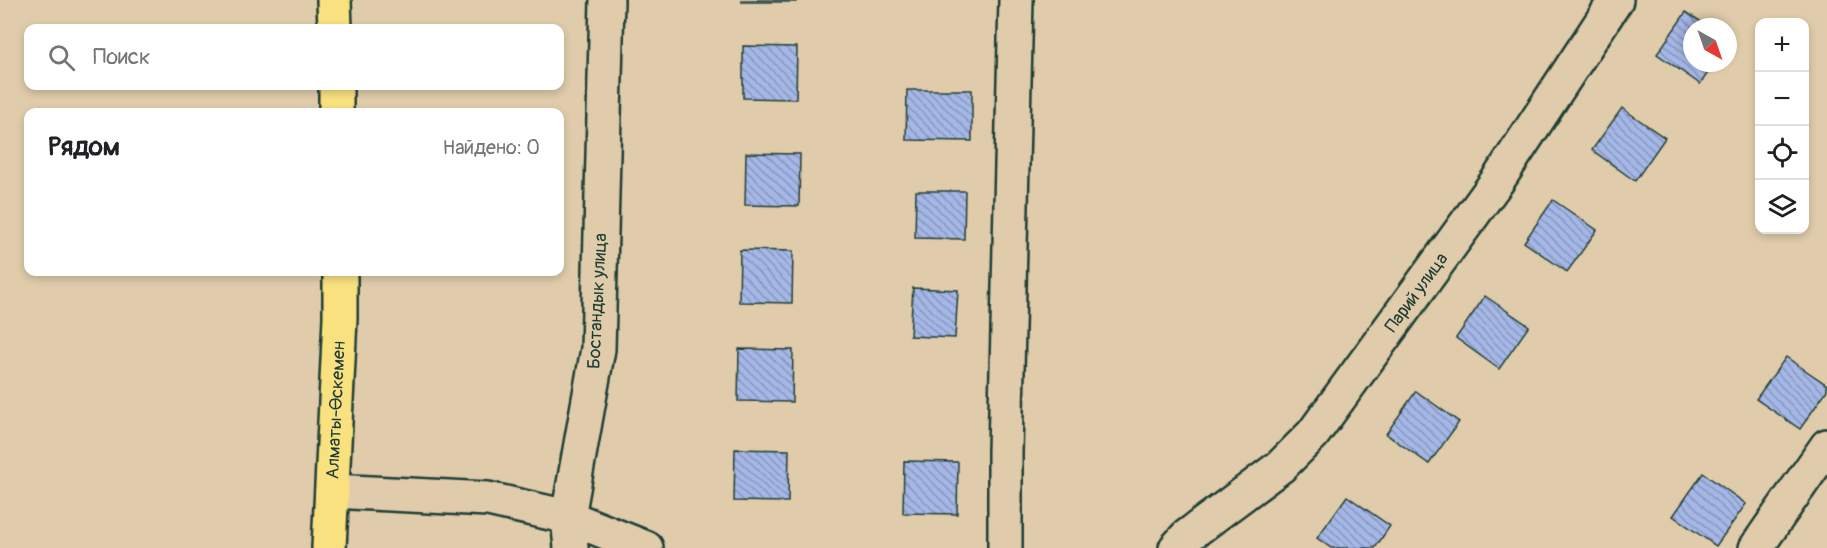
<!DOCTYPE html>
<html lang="ru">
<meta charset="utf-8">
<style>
:root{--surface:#fff;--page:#f2f2f2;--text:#202124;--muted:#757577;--line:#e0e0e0}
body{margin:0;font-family:Pangolin,sans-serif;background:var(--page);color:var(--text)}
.controls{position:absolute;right:18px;top:18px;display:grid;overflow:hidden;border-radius:12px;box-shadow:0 3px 9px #0003}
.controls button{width:54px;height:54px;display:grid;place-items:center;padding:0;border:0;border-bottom:2px solid var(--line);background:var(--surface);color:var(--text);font:30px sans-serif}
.compass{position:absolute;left:1683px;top:18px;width:54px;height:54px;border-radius:50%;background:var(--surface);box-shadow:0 3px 9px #0003;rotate:140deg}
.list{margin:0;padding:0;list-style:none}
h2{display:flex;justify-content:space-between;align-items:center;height:78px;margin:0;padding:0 24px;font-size:26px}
h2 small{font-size:20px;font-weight:400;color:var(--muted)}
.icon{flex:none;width:33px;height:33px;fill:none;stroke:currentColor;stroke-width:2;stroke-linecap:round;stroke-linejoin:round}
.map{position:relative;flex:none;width:1827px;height:548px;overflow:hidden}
.search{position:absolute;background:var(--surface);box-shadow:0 3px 9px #0003;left:24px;top:24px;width:540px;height:66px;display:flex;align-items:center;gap:15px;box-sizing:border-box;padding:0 21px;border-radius:12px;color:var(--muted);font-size:22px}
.panel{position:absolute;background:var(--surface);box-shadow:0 3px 9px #0003;left:24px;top:108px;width:540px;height:168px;border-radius:12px}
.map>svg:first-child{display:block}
.building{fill:url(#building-back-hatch);stroke:#1f3d34;stroke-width:1.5}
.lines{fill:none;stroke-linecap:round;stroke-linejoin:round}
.minor-casing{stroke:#1f3d34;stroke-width:38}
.highway-casing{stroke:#1f3d34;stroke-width:38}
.minor{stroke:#e0ccab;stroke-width:33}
.highway{stroke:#fae180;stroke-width:33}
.labels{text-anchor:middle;stroke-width:4.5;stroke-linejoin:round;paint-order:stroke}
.street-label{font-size:18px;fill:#1f3d34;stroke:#e0ccab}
</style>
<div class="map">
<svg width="1827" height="548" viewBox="0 0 1827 548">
<defs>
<pattern id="building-back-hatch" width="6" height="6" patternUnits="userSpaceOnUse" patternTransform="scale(1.5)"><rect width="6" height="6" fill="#a5b7e6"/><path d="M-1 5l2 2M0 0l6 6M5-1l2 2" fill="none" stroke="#8696bb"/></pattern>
</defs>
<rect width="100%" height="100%" fill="#e0ccab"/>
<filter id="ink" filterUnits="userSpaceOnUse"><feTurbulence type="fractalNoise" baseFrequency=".0167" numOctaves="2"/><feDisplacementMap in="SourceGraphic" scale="12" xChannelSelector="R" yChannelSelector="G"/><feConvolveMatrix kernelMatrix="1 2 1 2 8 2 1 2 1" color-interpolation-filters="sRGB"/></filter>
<g filter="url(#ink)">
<!-- building -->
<path class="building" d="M742,0H796V2H742Z
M1686,12L1709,27H1692V63H1715L1700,84L1657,54Z
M743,46L797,47L796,99L743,98Z
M907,90H972V141L906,140Z
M1622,108L1665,138L1635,181L1592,150Z
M746,153L800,154L799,206L745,205Z
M916,191H965L964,239L915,238Z
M1553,200L1597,230L1567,272L1524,242Z
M740,250L793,251L792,303L739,302Z
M913,288L958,290L955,338L910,336Z
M1485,296L1529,326L1499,369L1456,338Z
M739,349L793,350L792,402L738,401Z
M1786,357L1827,385V390L1800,429L1756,399Z
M1416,391L1459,422L1429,464L1386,434Z
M735,449L789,450L788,502L734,501Z
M904,461L958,462L957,514L903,513Z
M1703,473L1746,504L1716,546L1673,516Z
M1347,496L1390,526L1375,548H1331L1317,538Z"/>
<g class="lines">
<!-- minor casing -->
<g class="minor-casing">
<g id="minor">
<path d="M607,0L598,349L568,517L646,548"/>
<path d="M332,491L488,499L568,517L571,548"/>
<path d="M1005,548V452L1016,0"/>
<path id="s1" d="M1176,548L1186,537L1281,466L1313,434L1498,180L1616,0"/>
<path d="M1756,548L1827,446"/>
</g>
</g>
<!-- highway casing -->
<g class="highway-casing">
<g id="highway">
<path d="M334,0L335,28"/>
<path d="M336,86V112"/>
<path id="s2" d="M329,548L340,318V272"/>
</g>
</g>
<!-- minor -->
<use href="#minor" class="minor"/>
<!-- highway -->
<use href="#highway" class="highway"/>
</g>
</g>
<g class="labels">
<!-- street labels -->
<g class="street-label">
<text dy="6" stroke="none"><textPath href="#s1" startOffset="354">Парий улица</textPath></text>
<text transform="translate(597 301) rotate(-87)" y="6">Бостандык улица</text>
<text dy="6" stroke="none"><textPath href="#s2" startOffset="138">Алматы-Өскемен</textPath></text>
</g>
</g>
</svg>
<div class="controls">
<button>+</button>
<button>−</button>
<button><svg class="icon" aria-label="locate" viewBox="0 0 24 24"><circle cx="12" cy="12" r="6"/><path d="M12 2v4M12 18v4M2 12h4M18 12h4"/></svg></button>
<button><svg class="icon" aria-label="layers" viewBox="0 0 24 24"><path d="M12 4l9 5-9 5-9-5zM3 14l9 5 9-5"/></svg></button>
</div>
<svg class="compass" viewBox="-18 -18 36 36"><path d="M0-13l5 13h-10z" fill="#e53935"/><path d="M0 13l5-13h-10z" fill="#757577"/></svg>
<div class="search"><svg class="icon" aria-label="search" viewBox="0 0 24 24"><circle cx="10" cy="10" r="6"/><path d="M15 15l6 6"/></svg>Поиск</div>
<section class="panel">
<h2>Рядом<small>Найдено: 0</small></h2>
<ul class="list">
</ul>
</section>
</div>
